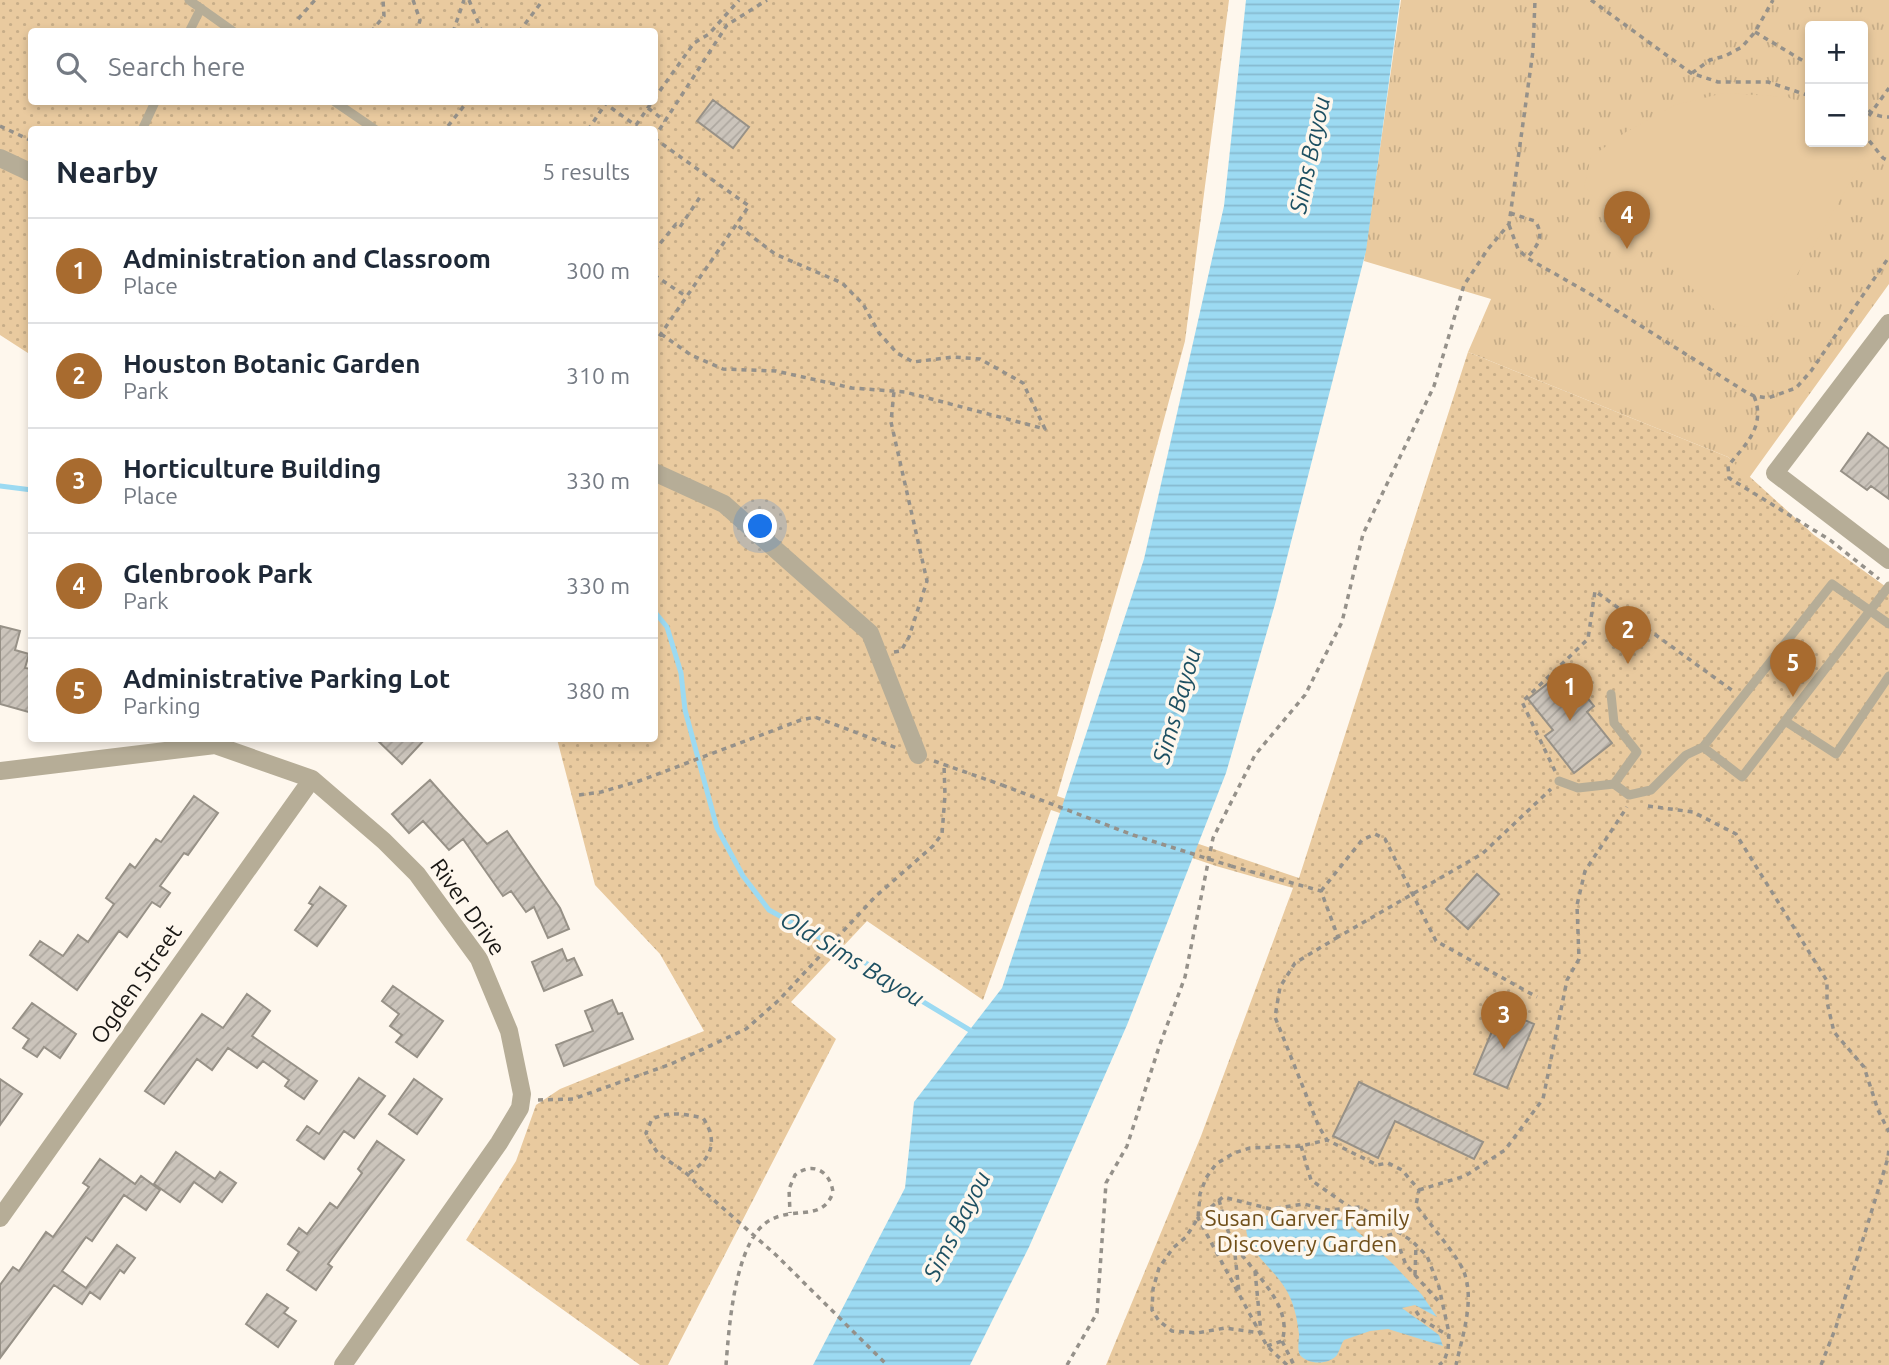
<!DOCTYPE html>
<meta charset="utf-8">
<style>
:root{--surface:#fff;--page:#f6f6f7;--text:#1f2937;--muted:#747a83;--line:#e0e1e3;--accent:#a86b2f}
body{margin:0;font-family:Ubuntu,sans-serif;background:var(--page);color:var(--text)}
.controls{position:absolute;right:21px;top:21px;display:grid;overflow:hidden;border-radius:7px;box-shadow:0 4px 10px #0003}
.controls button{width:63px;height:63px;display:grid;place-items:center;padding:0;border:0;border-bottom:2px solid var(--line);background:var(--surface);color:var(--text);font:35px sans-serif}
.you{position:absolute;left:761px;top:527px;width:24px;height:24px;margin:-18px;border:5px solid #fff;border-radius:50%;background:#1a73e8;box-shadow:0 0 0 10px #1a73e833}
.badge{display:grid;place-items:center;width:46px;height:46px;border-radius:50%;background:var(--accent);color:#fff;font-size:23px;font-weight:700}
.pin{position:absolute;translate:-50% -58px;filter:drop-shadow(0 2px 4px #0008)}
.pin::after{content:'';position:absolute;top:37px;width:24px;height:21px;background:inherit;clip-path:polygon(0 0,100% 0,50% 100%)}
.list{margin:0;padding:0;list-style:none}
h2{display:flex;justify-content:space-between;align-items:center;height:91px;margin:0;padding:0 28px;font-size:30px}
h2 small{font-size:23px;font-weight:400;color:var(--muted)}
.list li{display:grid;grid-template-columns:46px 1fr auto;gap:21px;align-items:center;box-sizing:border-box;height:105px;padding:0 28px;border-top:2px solid var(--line)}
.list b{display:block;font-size:26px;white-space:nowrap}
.list p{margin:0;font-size:23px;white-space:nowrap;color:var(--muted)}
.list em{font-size:23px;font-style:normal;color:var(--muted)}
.icon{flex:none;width:38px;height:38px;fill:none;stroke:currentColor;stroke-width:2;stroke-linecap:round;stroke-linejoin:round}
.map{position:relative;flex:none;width:1889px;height:1365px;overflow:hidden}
.search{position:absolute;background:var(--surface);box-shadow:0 4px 10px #0003;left:28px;top:28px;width:630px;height:77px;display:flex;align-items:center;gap:18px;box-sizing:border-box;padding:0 24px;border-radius:7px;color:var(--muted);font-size:26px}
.panel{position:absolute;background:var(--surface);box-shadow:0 4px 10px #0003;left:28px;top:126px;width:630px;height:616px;border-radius:7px}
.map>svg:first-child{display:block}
.grass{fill:url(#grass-dots);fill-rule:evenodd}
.park{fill:url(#park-tufts);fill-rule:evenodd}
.pitch{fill:#e9ca9f}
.water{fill:url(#water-rules)}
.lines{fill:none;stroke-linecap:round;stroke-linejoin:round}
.stream{stroke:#9cdaf2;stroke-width:5}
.building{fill:url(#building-hatch);stroke:#979187;stroke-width:2}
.path{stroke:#95918a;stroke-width:3.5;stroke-dasharray:5 5;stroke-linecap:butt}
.service{stroke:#b6ad97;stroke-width:9}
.minor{stroke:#b6ad97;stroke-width:18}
.path-bridge{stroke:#95918a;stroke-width:3.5;stroke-dasharray:5 5;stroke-linecap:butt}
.labels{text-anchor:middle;stroke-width:7;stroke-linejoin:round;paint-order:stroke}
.street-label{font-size:23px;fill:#191714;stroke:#fef7ed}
.park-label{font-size:23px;fill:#704f1a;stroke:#fef7ed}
.water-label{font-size:24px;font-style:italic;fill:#1d5062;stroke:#fef7ed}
</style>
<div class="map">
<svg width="1889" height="1365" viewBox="0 0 1889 1365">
<defs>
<pattern id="grass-dots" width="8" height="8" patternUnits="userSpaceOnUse" patternTransform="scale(1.75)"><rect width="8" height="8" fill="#e9ca9f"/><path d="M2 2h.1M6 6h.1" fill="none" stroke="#c7ad88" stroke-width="1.8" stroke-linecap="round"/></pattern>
<pattern id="park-tufts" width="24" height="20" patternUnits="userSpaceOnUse" patternTransform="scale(1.75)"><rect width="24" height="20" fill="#e9ca9f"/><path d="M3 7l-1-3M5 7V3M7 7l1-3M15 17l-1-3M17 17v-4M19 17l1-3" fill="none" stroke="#c7ad88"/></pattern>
<pattern id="water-rules" width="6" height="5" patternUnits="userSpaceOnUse" patternTransform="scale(1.75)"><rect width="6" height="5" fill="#9cdaf2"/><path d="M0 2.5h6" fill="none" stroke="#86bacf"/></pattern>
<pattern id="building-hatch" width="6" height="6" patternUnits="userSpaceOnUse" patternTransform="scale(1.75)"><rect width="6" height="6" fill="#cbc4bb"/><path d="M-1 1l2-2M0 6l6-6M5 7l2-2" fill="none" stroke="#aea8a0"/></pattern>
</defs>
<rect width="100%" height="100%" fill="#fef7ed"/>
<!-- grass -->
<path class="grass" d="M0,0H1229L1185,341L1133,535L1057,796L1299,878L1468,352L1728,457L1814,535L1889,589V1365H1106L1201,1136L1293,888L1216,866L1051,810L983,1000L867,921L791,1002L836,1039L668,1365H640L466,1240L516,1161L536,1105L560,1089L704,1031L660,954L595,885L557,739L654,738V130H32L31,355L0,335ZM32,32H654V102H32Z"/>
<!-- park -->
<path class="park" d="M1401,0H1889V284L1749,478L1728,457L1468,352L1491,299L1364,261ZM1810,26H1863V142H1810Z"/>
<!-- pitch -->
<path class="pitch" d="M1724,93L1787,97L1810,106V142H1860L1868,151L1775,313C1756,330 1749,330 1726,320L1584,187L1591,157L1626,132L1675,105Z"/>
<!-- water -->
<path class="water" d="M1246,0H1400L1366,251L1275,604L1226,773L1127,1025L1029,1247L970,1365H813L905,1188L914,1102L1002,988L1144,559L1224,206Z
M1301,1212L1346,1221L1394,1265L1422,1295L1437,1317L1415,1305L1402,1308L1439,1335L1443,1346L1388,1329L1370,1331L1344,1340C1341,1344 1340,1350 1337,1355C1329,1365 1308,1365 1300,1355C1297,1350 1299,1341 1299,1334C1297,1318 1294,1302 1285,1288C1270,1263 1238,1247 1248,1215L1270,1216Z"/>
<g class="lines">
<!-- stream -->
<path class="stream" d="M0,486L32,490
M654,611L667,627L681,673L685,710L717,828L743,876L769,910L871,966L897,986L973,1032"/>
</g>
<!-- building -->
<path class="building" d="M713,100L749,127L733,148L697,121Z
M1868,433L1889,449V499L1871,486L1867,490L1841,471Z
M0,626L20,631L15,650L29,654L25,668L32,669V713L0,704Z
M1565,670L1594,706L1587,712L1612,743L1574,773L1545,736L1553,730L1528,699Z
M375,738H426L402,764Z
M430,780L487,844L507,831L560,908L569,929L548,938L534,907L526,912L511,891L503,896L463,839L449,850L423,821L409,833L392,814Z
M194,796L218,813L188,855L184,853L160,886L170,893L160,907L152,902L127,937L119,931L77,990L30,955L40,941L63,956L78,935L88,942L114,904L106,898L130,864L135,868L156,839L161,842Z
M1477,874L1499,894L1468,929L1446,909Z
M320,887L346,906L317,946L295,930L313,905L309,903Z
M562,949L567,961L574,958L582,975L544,991L532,962Z
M393,986L443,1021L417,1057L396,1042L402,1035L390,1026L399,1014L382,1001Z
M247,994L270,1011L252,1036L317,1081L304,1099L285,1086L289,1080L263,1061L257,1068L228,1048L212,1070L197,1059L164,1104L145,1091L202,1014L223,1028Z
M612,1000L618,1014L622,1013L633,1039L564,1066L556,1045L593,1031L585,1011Z
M32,1003L76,1034L60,1058L44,1047L37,1057L23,1048L29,1039L13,1028Z
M1501,1010L1534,1024L1507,1088L1474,1074Z
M359,1078L385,1096L354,1138L344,1131L324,1159L297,1140L307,1126L319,1134Z
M0,1079L22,1094L0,1125Z
M414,1079L442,1099L417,1134L389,1114Z
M1359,1082L1483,1142L1474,1159L1395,1121L1378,1158L1333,1136Z
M377,1141L404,1160L328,1264L332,1267L316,1290L287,1270L299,1252L288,1244L299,1228L307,1234L330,1203L337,1208L362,1173L358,1169Z
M176,1152L215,1179L220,1172L236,1183L222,1202L194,1182L180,1202L154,1184Z
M100,1159L135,1184L141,1176L160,1190L146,1210L124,1195L92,1241L86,1237L62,1271L86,1288L117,1245L135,1258L124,1273L120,1270L100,1299L90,1292L82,1304L54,1285L0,1358V1285L13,1267L19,1271L46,1232L53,1237L89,1187L83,1183Z
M267,1294L288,1308L284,1313L296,1321L278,1347L246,1324Z"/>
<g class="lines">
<!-- path -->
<path class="path" d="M413,0L420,20L417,32
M469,0L482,32
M1591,0L1691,73L1718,82H1768L1810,96
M298,19L315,0
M371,32L384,16L383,0
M453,32L464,0
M519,32L543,0
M1755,32L1810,65
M1692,73L1710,60L1725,56L1742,47L1755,32L1773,0
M654,99L694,43L709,34L739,0
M603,102L642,130
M1863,102C1867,113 1878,117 1889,117
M648,108L665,121
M1863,124L1889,88
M636,125L652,102
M0,126L32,141
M448,126L467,102
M588,130L606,103
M1863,133L1883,158L1889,161
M654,138L749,206L654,344
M654,138L727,25L767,0
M1510,213L1535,221C1545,236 1538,245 1527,258
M1509,225L1518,249L1527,258L1587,292L1746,392L1754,396L1768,398L1796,388L1811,371L1889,257
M654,251L676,224L680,227L702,194
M654,275L687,297
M661,334L691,355L723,369L776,371L852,388L905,392L1045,429L1023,383L980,359L953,357L913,362L897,353L879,333L863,304L842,283L775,254L737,225
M1754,396C1766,426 1746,444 1728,466L1729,478L1830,540L1879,579
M894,652L901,651L909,637L927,581L891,422L894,391
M934,761L1002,785
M1555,771L1522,702L1588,639L1595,591L1733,691
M579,795L601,792L639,781L801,720L815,717L897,748
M1648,806L1693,812L1736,834L1827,981V1002L1834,1032L1864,1067L1878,1110L1889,1132
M1231,866L1321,891L1338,937L1482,854L1551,789
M1321,891L1362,840L1375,834L1385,839L1436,941L1537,997
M1338,937L1295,963L1280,987L1275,1017L1319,1127L1327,1140L1377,1165L1388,1163L1402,1170L1419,1190L1416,1205C1427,1221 1458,1256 1464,1272C1475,1301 1462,1337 1456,1365
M538,1100L573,1099L671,1064L746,1029L779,1000L875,897L933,846L942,834L945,795L944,765
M1301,1146L1311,1180L1351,1208
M689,1173C711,1159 719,1142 703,1118C684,1114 670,1111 652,1119L646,1133C649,1139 653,1147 658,1153C673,1166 686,1169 698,1186L776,1255L887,1365
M1419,1190L1465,1176L1505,1150L1543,1099L1567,980L1579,959L1577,905L1585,871L1627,807
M1219,1200C1223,1214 1226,1229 1233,1242C1251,1272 1294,1304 1282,1341L1267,1346
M1378,1239L1398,1232
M1234,1245L1239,1292
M1400,1249L1406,1265L1440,1303
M1255,1271L1261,1333L1225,1328L1197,1333L1172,1331L1159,1321L1152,1310L1153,1289L1159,1268L1173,1248L1186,1237L1198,1218L1200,1194L1206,1178L1216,1164L1234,1153L1250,1148L1301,1146L1327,1140
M1415,1275L1416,1245
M1416,1311L1421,1319L1449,1336
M1282,1341L1294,1365
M726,1365C729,1327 734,1257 760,1228C786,1201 822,1226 833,1192C830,1171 813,1161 795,1175L789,1189L790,1213
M1067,1365L1097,1313L1106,1183L1127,1146L1159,1047L1185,977L1213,838L1255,755L1305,695L1342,622L1363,534L1434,386L1464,285L1488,249L1509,224L1533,51L1535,0
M1287,1365L1267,1346L1198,1218L1223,1197L1271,1209L1304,1204L1328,1210L1360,1207L1412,1241L1427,1256L1439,1287L1449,1333L1448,1350L1444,1361L1439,1365
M1821,1365L1836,1327L1888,1158L1889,1148"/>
<!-- service -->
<path class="service" d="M189,0L234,32
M189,32L201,8
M335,102L376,130
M142,130L155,102
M1611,694L1614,723L1637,752L1614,784
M1785,721L1836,754L1889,676
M1703,747L1832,584L1889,624
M1559,781L1578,788L1614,784L1629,795L1651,790L1686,755L1703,747L1742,777L1889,586"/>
<!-- minor -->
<path class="minor" d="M0,158L32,173
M1889,323L1775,473L1889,560
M654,472L724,504L870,633L918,755
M0,771L215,745L312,779L384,841L417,874L479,959L509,1031L522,1094L520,1108L499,1143L343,1365
M0,1218L312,779"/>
<!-- path-bridge -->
<path class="path-bridge" d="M1002,785L1133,835L1231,866"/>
</g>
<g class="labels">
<!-- street labels -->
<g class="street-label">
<text transform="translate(468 907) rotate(55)" y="8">River Drive</text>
<text transform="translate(136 984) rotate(-55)" y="8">Ogden Street</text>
</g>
<!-- park labels -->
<g class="park-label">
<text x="1307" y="1226">Susan Garver Family<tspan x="1307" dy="26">Discovery Garden</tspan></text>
</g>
<!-- water labels -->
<g class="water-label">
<text transform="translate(1310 155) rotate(-78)" y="8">Sims Bayou</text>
<text transform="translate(1177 706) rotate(-74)" y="8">Sims Bayou</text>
<text transform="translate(852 959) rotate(31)" y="8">Old Sims Bayou</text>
<text transform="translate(957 1226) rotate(-63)" y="8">Sims Bayou</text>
</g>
</g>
</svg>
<div class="controls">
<button>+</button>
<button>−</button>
</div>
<div class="you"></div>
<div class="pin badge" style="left:1570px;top:721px">1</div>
<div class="pin badge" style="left:1628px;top:664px">2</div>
<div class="pin badge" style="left:1504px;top:1049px">3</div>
<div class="pin badge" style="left:1627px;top:249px">4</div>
<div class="pin badge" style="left:1793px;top:697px">5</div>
<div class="search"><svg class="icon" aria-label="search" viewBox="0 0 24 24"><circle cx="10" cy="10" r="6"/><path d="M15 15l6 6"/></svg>Search here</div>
<section class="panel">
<h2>Nearby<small>5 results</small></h2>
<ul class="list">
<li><span class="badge">1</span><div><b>Administration and Classroom</b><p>Place</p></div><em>300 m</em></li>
<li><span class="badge">2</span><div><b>Houston Botanic Garden</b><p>Park</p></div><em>310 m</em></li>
<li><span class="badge">3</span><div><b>Horticulture Building</b><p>Place</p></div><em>330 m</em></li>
<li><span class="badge">4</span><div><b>Glenbrook Park</b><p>Park</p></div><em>330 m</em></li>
<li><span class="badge">5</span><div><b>Administrative Parking Lot</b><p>Parking</p></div><em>380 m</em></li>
</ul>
</section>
</div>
